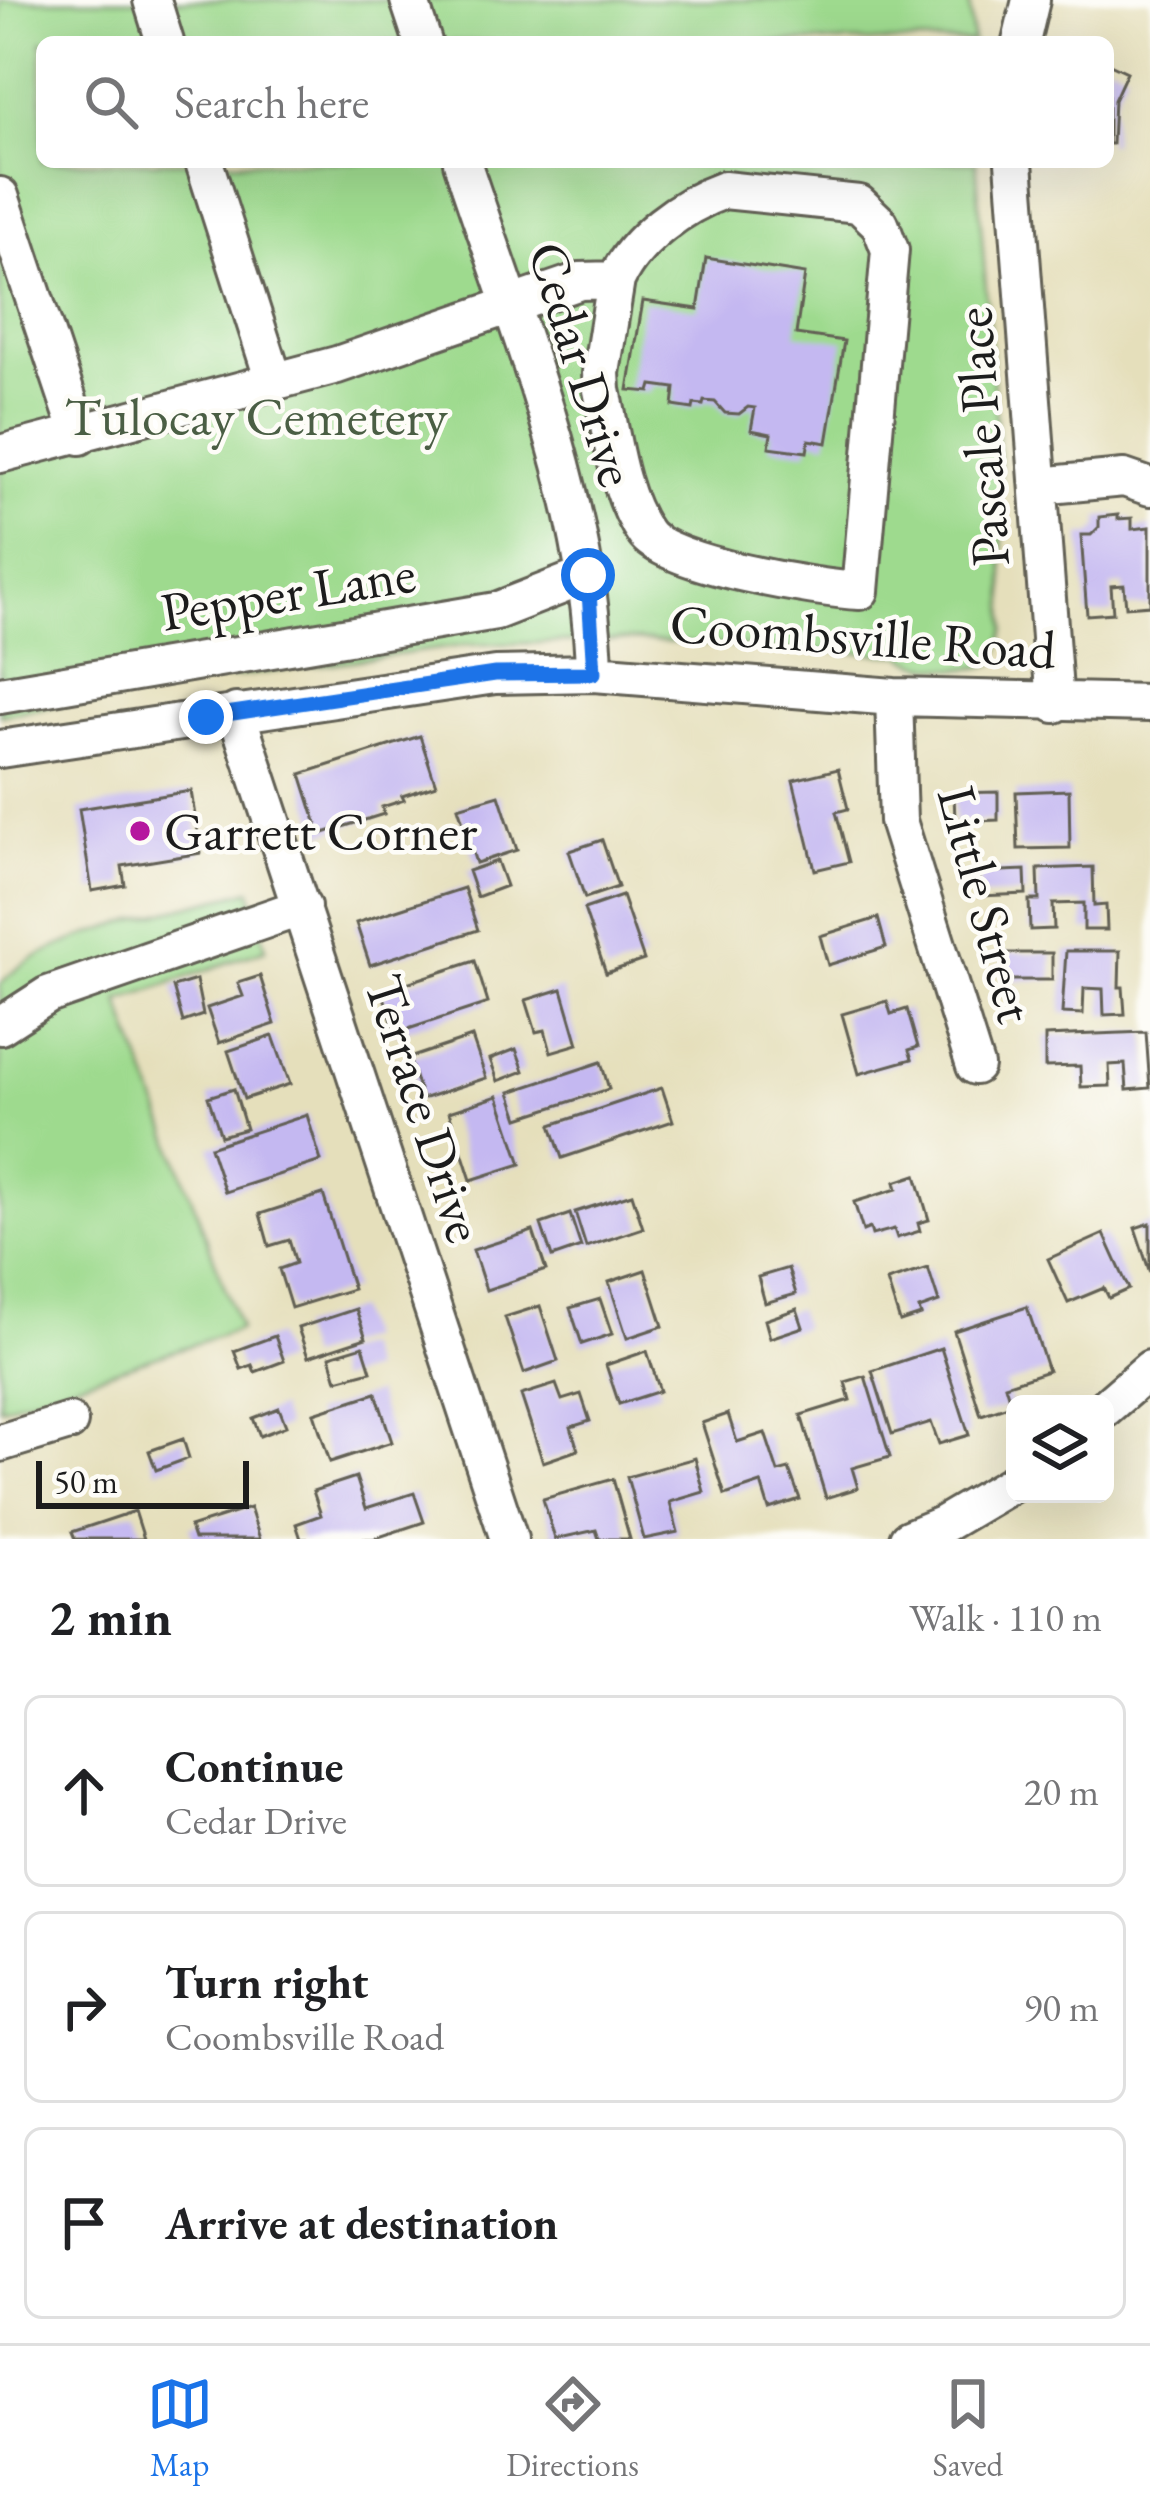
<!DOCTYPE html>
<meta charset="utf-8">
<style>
:root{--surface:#fff;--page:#f2f2f2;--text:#202124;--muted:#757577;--line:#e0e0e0;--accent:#1a73e8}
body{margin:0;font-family:"EB Garamond",serif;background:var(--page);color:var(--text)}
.controls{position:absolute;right:36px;bottom:36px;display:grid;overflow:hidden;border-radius:18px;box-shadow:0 12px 48px #0002}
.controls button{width:108px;height:108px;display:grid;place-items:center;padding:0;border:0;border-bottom:3px solid var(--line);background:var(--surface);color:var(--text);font:60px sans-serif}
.scale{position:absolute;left:36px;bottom:30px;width:213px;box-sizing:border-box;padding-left:12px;border:6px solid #1c1c1c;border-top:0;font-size:33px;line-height:42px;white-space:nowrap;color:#1c1c1c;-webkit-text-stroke:9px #fdfcf7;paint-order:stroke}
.stop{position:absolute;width:36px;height:36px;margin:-27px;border:9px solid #1a73e8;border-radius:50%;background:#fff}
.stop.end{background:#1a73e8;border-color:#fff;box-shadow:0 3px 12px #0008}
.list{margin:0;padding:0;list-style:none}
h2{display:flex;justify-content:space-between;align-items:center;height:156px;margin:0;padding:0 48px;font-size:51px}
h2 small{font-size:39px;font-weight:400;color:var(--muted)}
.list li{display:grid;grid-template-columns:78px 1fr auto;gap:36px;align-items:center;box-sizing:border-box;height:192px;margin:0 24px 24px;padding:0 24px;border:3px solid var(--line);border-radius:18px}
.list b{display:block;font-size:45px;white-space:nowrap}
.list p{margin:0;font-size:39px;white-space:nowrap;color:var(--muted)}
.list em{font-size:39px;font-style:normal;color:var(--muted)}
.icon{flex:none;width:66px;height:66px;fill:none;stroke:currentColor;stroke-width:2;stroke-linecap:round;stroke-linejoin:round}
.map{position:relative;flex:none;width:1150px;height:1539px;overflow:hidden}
.search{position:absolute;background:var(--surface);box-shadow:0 12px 48px #0002;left:36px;right:36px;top:36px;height:132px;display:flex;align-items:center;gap:30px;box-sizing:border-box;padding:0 42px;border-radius:18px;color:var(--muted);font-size:45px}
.sheet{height:804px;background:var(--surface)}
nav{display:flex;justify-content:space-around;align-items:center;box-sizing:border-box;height:168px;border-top:3px solid var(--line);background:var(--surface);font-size:33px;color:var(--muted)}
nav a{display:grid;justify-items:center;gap:6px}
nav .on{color:var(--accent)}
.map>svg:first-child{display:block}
.green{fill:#9eda8e;stroke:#5d7b55;stroke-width:3}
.building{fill:#c4b8f1}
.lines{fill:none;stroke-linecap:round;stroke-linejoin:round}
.minor-casing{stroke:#626054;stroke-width:42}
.minor{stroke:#fff;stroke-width:36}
.route{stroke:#1a73e8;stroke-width:15}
.poi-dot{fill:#b5179e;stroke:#fdfcf7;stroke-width:4.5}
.labels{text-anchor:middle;stroke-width:9;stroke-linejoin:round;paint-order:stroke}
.street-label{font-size:54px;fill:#1c1c1c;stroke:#fdfcf7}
.park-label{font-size:54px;fill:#4a5e44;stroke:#fdfcf7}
.poi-label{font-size:54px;fill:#1c1c1c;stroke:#fdfcf7;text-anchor:start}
</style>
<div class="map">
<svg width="1150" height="1539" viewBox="0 0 1150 1539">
<rect width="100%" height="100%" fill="#fdfcf7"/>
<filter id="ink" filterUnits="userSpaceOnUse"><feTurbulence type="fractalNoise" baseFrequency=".00833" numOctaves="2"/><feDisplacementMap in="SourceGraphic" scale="24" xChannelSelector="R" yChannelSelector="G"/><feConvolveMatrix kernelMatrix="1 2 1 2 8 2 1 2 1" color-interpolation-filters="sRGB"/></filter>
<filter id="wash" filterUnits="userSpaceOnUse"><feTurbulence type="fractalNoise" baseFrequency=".004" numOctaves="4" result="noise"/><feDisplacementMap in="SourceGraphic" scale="48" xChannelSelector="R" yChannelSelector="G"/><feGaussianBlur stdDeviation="2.7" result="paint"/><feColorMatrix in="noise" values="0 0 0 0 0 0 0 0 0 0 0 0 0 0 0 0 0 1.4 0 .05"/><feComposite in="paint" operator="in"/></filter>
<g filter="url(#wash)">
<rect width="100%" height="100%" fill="#e5dfbb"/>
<!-- green -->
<path class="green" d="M0,0H969L973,42H42V162H976L999,454L1006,629L995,663C972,673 922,670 902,655L629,640L468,645L176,685L0,715Z
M251,890L266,949L119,1001L240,1329L0,1408V985C37,936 189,907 251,890Z"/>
<g id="blocks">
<!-- building -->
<path class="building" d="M1108,63L1127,72L1114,100L1112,144H1108Z
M706,258L805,274L796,334L844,341L827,443L809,440L807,452L769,447L771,434L751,430L755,408L748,407L739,414L725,413L715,402L704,401L703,405L694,404L693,409L673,406L675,388L652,385L650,392L628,390L643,301L698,309Z
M1118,515V519L1132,518V529L1150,527V605L1126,607L1124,585L1111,586L1113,613L1087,615L1081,535H1091L1099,527V517Z
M420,736L436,785L402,796L404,800L382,807L384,814L320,834L301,774Z
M838,769L848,809L836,812L849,862L815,870L793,780Z
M1069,790L1070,848L1018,849L1016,792Z
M191,791L201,853L122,866L125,885L92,891L79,809Z
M998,792V820L955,822L954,793Z
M499,795L517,850L476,863L458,807Z
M602,840L618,887L585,898L569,851Z
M497,861L506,886L477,897L468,871Z
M1093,867L1094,906L1106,905L1107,930H1084V903L1053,904L1054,929L1030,930L1029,900H1039L1038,869Z
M1025,870L1026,894L980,896L979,872Z
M464,888L478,930L370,965L356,923Z
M622,896L644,960L606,973L584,909Z
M878,918L886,947L828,965L820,936Z
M1066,951H1120L1119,987H1123L1125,1014L1104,1015L1103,989L1084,988L1083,1014L1062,1013Z
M1003,953H1052V980H1004Z
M475,961L488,1003L396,1033L382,991Z
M260,976L275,1024L219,1043L207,1008L243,996L238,983Z
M196,980L203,1015L183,1022L173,987Z
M562,989L578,1044L551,1052L545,1030L536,1032L526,1000Z
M887,1001L891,1014L907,1009L918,1047L909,1050L912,1059L859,1074L842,1014Z
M1146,1032L1150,1088L1127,1090L1125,1064L1109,1065L1110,1086L1081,1087L1080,1066L1045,1067V1036Z
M273,1036L290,1084L244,1099L228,1051Z
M472,1037L486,1078L422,1099L409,1058Z
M516,1049L524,1071L498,1081L490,1059Z
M601,1062L609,1089L519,1118L510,1092Z
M662,1088L673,1121L562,1158L551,1125Z
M234,1089L246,1129L221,1136L208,1097Z
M498,1096L521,1164L471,1180L449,1112Z
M307,1115L321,1161L225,1192L210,1147Z
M916,1175L929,1220L918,1223L920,1231L897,1238L894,1229L872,1235L870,1228L863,1231L854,1202L897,1189L895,1182Z
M323,1194L353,1289L291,1308L279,1269L296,1263L289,1240L269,1246L260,1214Z
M632,1194L643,1228L586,1247L575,1212Z
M570,1214L581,1247L552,1257L541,1224Z
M1150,1223V1269L1149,1270L1135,1228Z
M533,1231L546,1270L486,1290L473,1250Z
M1104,1234L1129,1289L1109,1298L1104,1288L1068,1303L1048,1259Z
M788,1268L796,1294L765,1303L758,1277Z
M928,1268L939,1302L919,1309L921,1315L900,1322L887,1281Z
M645,1270L663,1326L627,1338L609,1282Z
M600,1299L612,1334L582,1344L570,1308Z
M540,1306L558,1361L524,1373L505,1317Z
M1027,1307L1048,1371L1005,1385L1011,1405L981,1415L954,1331Z
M356,1309L366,1338L308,1357L298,1328Z
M797,1309L803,1327L770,1338L765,1320Z
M275,1336L284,1361L255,1372L252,1365L241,1369L234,1351Z
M363,1346L371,1371L337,1380L330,1356Z
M941,1348L969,1435L939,1444L931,1422L892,1434L872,1371Z
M647,1351L660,1391L619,1404L606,1365Z
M865,1376L890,1457L852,1468L858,1488L826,1498L801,1415L850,1400L845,1382Z
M556,1384L562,1400L581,1394L590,1421L571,1427L578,1450L543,1462L521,1395Z
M376,1393L392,1442L330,1462L314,1413Z
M279,1408L286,1426L260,1436L253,1418Z
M728,1414L737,1442L765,1433L778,1472L789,1469L800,1499L769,1509L761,1483L725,1495L702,1423Z
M183,1439L189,1458L156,1470L149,1451Z
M695,1458L704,1492L670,1502L678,1532L644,1539L627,1477Z
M356,1477L366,1508L414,1493L424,1522L373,1539H301L296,1524L321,1515L313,1491Z
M613,1479L630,1539H599L596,1530L555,1539L543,1499Z
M250,1508L260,1539H194L190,1527Z
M135,1511L144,1539H75L72,1532Z"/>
</g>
</g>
<g filter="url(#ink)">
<use href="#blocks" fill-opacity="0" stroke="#626054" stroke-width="3"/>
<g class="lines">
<!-- minor casing -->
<g class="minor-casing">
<path id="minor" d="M152,0L165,42
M409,0L423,42
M1021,42L1031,0
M204,162L274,381
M462,162C515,323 591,503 594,673
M1014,162L1055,704
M0,196L80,436
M0,454L337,365L580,281L616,280C635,239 682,205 724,190L859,204L880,224L890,250L860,591C819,589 667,565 645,533C618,494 612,436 602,390L601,373L616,280
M1039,486L1124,478L1150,487
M0,695L496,611L588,575
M894,697L898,821L975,1066
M236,712L509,1539
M0,749L495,675L594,673L894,697L1150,703
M0,1026L48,995L302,907
M1105,1408L1150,1369
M0,1443L69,1422
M908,1539L942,1525L1015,1482"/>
</g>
<!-- minor -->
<use href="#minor" class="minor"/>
</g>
</g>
<g class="lines" filter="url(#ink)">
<!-- route -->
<path class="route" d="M206,717L495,674L594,673L588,575"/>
</g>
<!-- markers -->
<circle class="poi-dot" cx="140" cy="831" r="12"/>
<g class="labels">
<!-- street labels -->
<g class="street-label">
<text transform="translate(583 364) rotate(73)" y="19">Cedar Drive</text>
<text transform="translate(981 437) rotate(-94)" y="19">Pascale Place</text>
<text transform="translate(288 592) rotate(-9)" y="19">Pepper Lane</text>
<text transform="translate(863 636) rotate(4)" y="19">Coombsville Road</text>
<text transform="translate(987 904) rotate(75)" y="19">Little Street</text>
<text transform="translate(425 1108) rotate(72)" y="19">Terrace Drive</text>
</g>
<!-- park labels -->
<g class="park-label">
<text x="256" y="435">Tulocay Cemetery</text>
</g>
<!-- poi labels -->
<g class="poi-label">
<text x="164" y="850">Garrett Corner</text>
</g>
</g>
</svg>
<div class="controls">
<button><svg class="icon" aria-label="layers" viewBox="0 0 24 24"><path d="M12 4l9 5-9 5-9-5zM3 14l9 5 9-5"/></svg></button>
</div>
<div class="scale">50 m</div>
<div class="stop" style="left:588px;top:575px"></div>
<div class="stop end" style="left:206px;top:717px"></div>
<div class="search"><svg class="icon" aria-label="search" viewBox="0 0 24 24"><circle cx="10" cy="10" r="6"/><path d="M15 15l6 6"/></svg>Search here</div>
</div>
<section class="sheet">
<h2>2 min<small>Walk · 110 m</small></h2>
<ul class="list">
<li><svg class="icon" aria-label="ahead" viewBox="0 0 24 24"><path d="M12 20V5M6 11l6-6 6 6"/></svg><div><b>Continue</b><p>Cedar Drive</p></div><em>20 m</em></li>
<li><svg class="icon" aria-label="right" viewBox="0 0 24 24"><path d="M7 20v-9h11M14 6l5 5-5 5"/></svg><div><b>Turn right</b><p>Coombsville Road</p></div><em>90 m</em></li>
<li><svg class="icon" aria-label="arrive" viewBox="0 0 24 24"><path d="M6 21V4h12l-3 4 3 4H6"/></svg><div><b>Arrive at destination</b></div></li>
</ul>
</section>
<nav>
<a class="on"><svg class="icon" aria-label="map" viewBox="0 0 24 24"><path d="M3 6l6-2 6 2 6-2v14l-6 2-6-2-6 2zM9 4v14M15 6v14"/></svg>Map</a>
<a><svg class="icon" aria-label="directions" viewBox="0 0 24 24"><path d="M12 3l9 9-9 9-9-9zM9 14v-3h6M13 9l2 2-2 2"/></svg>Directions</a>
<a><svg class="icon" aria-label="saved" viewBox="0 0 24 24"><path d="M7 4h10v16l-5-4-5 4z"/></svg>Saved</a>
</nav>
